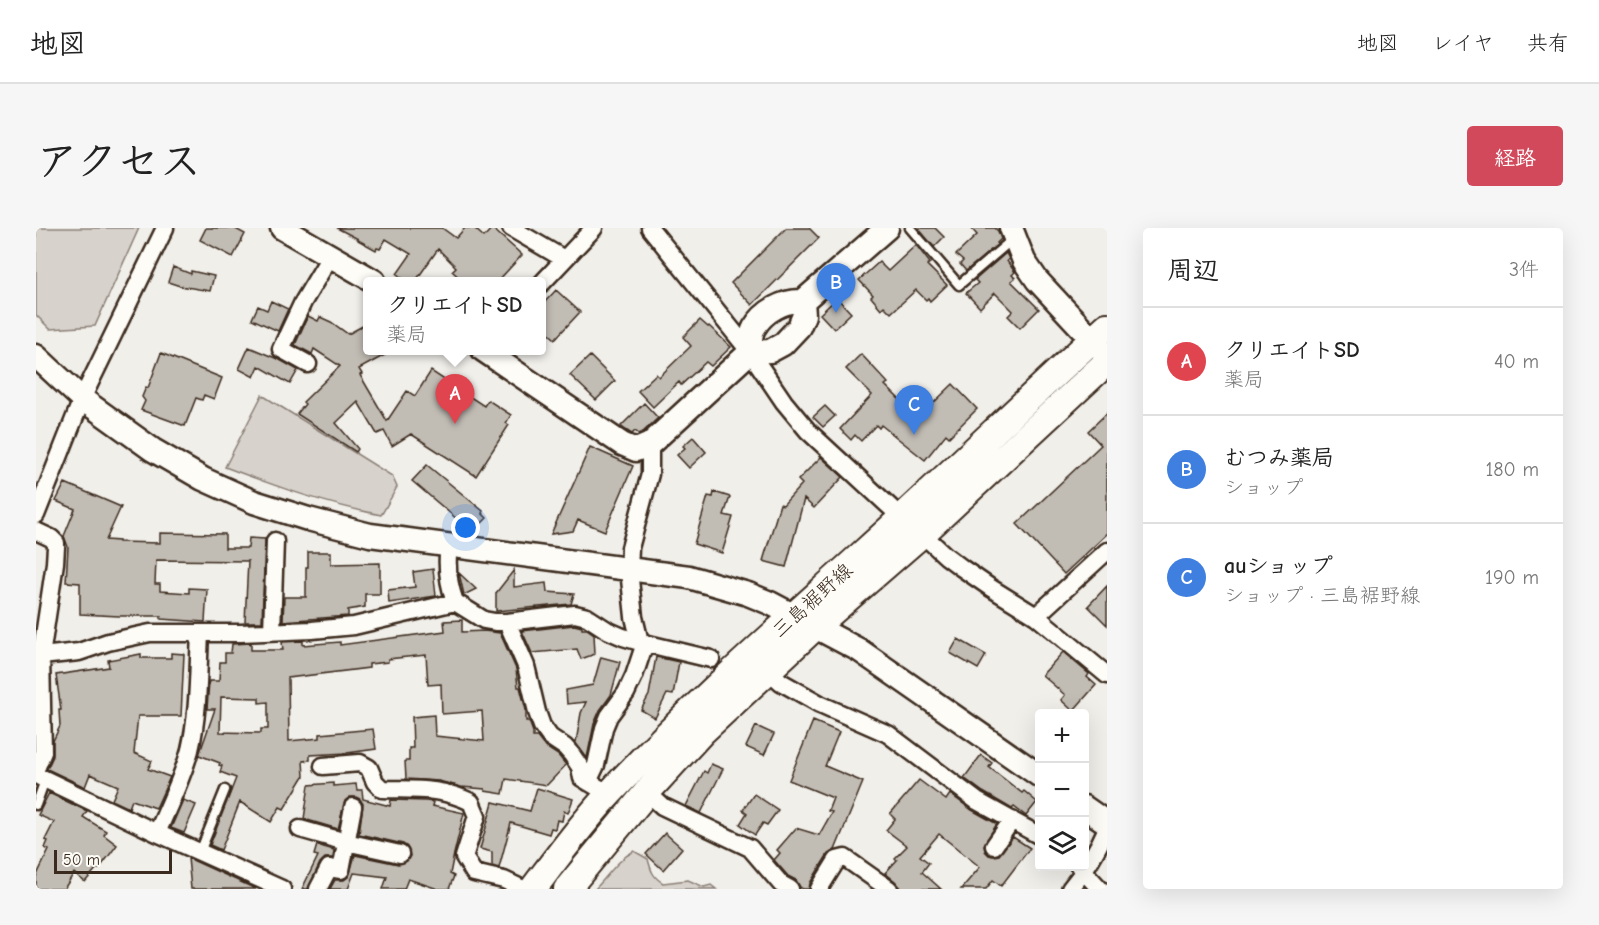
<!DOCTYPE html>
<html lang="ja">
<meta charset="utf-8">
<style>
:root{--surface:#fff;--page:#f6f6f6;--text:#222;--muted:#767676;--line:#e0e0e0;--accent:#d1495b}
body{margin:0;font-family:"Comic Neue","Klee One",sans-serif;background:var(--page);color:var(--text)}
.controls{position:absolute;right:18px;bottom:18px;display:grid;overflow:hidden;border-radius:6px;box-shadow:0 6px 24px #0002}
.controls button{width:54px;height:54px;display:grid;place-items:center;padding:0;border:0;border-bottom:2px solid var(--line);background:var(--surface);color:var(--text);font:30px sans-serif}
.scale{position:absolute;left:18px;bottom:15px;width:118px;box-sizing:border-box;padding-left:6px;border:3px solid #3b2a1e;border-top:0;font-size:16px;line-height:21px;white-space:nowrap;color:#3b2a1e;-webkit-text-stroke:4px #fdfcf7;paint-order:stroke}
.you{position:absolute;left:430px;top:300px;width:21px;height:21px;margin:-15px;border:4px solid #fff;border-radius:50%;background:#1a73e8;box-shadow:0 0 0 9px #1a73e833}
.badge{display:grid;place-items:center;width:39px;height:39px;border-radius:50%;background:var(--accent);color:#fff;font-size:20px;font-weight:700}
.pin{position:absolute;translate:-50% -50px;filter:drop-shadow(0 2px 3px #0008)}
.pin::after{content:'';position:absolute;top:32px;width:21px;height:18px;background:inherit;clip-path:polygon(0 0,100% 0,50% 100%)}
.popup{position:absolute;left:327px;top:49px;width:183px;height:78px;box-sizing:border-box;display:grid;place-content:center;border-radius:6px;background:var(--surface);filter:drop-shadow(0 2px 4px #0005);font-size:20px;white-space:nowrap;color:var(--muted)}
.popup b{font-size:22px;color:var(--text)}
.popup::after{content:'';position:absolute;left:50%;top:100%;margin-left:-12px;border:12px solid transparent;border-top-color:var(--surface)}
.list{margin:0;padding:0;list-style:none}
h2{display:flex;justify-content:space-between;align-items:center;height:78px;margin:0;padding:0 24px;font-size:26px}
h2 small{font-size:20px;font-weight:400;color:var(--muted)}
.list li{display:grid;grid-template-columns:39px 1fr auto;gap:18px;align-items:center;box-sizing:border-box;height:108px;padding:0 24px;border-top:2px solid var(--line)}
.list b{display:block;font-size:22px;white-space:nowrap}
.list p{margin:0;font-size:20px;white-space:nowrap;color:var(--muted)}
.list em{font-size:20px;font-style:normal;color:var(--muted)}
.icon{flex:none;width:33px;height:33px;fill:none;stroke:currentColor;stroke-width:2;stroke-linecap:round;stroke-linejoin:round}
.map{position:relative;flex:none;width:1071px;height:661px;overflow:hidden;border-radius:6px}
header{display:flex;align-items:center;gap:36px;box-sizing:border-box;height:84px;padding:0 30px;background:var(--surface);border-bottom:2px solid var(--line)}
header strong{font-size:28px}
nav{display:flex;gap:33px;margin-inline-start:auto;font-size:21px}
.intro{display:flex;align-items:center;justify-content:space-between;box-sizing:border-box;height:144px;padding:0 36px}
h1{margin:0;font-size:42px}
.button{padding:15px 27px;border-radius:6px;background:var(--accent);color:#fff;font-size:21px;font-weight:700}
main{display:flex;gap:36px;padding:0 36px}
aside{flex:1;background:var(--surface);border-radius:6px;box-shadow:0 6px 24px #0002}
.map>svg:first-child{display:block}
.green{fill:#d7d2cc;stroke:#897e75;stroke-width:1.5}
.building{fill:#c1bcb4;stroke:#3b2a1e;stroke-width:1.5;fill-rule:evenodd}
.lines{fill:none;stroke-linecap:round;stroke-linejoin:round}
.lane-casing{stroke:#3b2a1e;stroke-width:13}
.street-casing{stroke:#3b2a1e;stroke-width:21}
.secondary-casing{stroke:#3b2a1e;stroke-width:27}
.primary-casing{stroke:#3b2a1e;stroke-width:30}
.lane{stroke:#fdfcf7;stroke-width:8}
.street{stroke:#fdfcf7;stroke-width:16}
.secondary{stroke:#fdfcf7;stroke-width:22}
.primary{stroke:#fdfcf7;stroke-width:26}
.labels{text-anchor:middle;stroke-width:6;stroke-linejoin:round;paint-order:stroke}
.street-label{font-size:20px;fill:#3b2a1e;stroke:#fdfcf7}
</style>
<header>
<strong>地図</strong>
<nav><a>地図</a><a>レイヤ</a><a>共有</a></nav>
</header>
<div class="intro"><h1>アクセス</h1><a class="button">経路</a></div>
<main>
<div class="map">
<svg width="1071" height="661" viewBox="0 0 1071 661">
<rect width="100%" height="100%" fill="#f1efea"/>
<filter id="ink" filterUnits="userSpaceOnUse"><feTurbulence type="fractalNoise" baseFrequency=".0167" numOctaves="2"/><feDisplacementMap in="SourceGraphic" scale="12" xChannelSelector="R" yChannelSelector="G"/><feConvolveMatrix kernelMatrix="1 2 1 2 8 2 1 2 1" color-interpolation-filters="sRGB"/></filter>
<g filter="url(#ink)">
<!-- green -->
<path class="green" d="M0,0H103L59,98L14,101L0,87Z
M226,167L356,248L361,259L347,284L345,287C289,276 242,259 189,239Z
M598,623L612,631C615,643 617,649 627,655L652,652L668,659L675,657L680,661H559C572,648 581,632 598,623Z"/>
<!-- building -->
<path class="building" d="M170,0H198L209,6L197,29L164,12Z
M301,0H406L420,10L429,0H438L448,9L456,0L486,27L461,54H428L416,43L420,39L402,21L379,54H372L361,46L375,26L350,11L344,21L341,20L340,22L322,12V11Z
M750,0H773L783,10L716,77L695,55Z
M882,0H899L908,9L898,19Z
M935,0H959L962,3L965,11L961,15L962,16L930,43L924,36L927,33L920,27L941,7Z
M880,17L894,35L891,37L911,57L894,73L892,70L890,72L880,62L855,85L848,78L845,81L835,69L837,67L823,52L843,34L852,43Z
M970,25L973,31L971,33L979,44L976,47L979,50L975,53L1003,81L984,100L972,88L977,83L959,65L944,80L930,65L942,55L939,52Z
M137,39L155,46V43L178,48L174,63L144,58L132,54Z
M520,62L544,84L519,111L506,99V77Z
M801,70L815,85L798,101L784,86Z
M235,73L252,81L242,103L216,91L222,78L231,82Z
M272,88L282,93L284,89L295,94L312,106L332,95V123H356L323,141L326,146L324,147L351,193L371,163L379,168L395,143L448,178L452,172L475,187L470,195L473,197L440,248L375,206L356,218L348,203L341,206L322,174L300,195L322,221L320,224L261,186L269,176L267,174L304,138L278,121L276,126L259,117Z
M664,92L672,99L673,98L695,119L675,138L670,134L645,157L643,154L617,179L602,163L620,146L623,149L655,118L647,109Z
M213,119L244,132L262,142L254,156L223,138L218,149L203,141Z
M125,125L186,150L178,171L168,167L166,172L160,170L149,198L105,182L109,173L106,169L110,159L112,160Z
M825,126L852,155L849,157L882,190L917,156L941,181L913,209L910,206L889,232L845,197L843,200L840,197L825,213L819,207L815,212L804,201L836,167L810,141Z
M554,128L579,153L560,172L534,147Z
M608,175L622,190L607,204L603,206L599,203L596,206L587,200L585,198Z
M789,178L799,188L787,199L777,189Z
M1071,185V306L1028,346L981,296L1065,217L1052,203Z
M657,209L670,224L653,240L641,227L649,220L647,218Z
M554,219L597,238L569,303L542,292L537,303L515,306Z
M785,229L807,249L778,280L768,271L750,339L727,333L744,276L747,277L766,256L762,252Z
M391,237L447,283L446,285L451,290L444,297L435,296L433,298L428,297L376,253Z
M29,255L85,279L70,312L83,313V314L124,315V305L189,306V320H212L213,310L229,311L226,394H209L212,333L120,332L119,356H124V363L153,365V360L171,361L169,394L125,391V388H83L44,386V355L30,354L32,319L28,308L39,281L20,273Z
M678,264L694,269L688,287L697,289L686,325L658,316L672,268L677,269Z
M272,324H295V336L344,335V366H329V379L312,382V388L247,393L248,369H270V339H272Z
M397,341L400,368L353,375L352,362L379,359L377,344Z
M478,342V359L510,355L511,364L538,366L535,376L460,383V365Z
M423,345L440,361L428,367Z
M1071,358V397L1052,378Z
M426,392V404L448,403L464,405L480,441L482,459H484L490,482V493H493L497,504V509H501L508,518L522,527L530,537L511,557L470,551L467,566L449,563V561L425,559L403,553L370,551L369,533H373V520H377L376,489L398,487L399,508L448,513L446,483L406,486L405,456L392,457L390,427L352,431V434L333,436V440L252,450L253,513L284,510V506L337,501L340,521L311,525L274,527V532L267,533L268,548L248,581L244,579L235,594L204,574L185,622L174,617L200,550L184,544L186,538L183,537L184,535L163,527L179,481H171L173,453H183L184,434H189V425H195L196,416L215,415V422H247L246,414L267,413V417L304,414V417L409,403L408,393ZM185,469L223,470V475L232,474V501H225V505L184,504Z
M538,397L546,399V401H551L558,406L559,426L545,431L541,421L496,425L486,403Z
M922,411L950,427L942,441L914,425Z
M1027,424L1053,446L1051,449L1060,457L1037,483L1025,472L1029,467L1006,447Z
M135,425L148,426L145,488H102L98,525L116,533L112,541L134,549L120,580L96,572L93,580L76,572L82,558L54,546L49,559L11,541L17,528V513L24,498L23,482H25L20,447L73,439L72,432L105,426V430H135Z
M565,429L584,434L575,467L564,482L558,496L551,530L539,514H540L545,485L550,474L531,476L530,462L557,457Z
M620,429L643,434L637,467L631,466L619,490L605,482L613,467Z
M777,493L803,504L789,538L827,554L799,622L792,626L774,655L773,661H767L764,659L760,652L752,648L738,632L744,625L741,622L760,600L783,607L796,584L792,583L797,570L753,552Z
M720,498L738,506L728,527L710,519Z
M945,527L956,535L953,539L986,565L988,563L1001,574L990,588L978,579L976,581L947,564L928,550Z
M675,536L687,541L665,585L650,578L668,543L671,545Z
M883,552L910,572L914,566L936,582L961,596L948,617L949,623L953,627L958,628L963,627L977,609L994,620L965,658L957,652L950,661H925L944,639L903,606L884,628L893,635L886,644L905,661H866L859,653L849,645L861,632L859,630L871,618L850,602L859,591L854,586Z
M297,555V558L320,556L321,562H326L327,571L354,578L355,572L390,573L397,574L396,578L428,585L418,626L414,646L418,648L413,661H402L372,651L368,661H347L351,649L318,645L312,661H294L299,652H308L313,648L319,627L362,636L371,633L374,628L371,619L367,616L323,606L327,576L324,571L320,569H314L309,573L302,601L268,591L273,557Z
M501,560L537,571L532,585L528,583L526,593L521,592L519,601L515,600L513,606L475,595L463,640L456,638V624L444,621L457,574L494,583Z
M13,565L51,583L47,589L70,603L68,607L81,617L63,641L61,640L49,654L38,645L28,661H0V649L13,622L9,620L12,613L9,612L18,594L2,587Z
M718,566L742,582L731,597L727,595L719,607L704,596L711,585L707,582Z
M147,572L160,577L148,605L135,600Z
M629,605L646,620L627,642L610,626Z
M281,617L298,622L297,630H289L284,635L272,661H266L282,628L278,627Z
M152,630L220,661H155Z"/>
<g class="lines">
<!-- lane casing -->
<g class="lane-casing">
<path id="lane" d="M874,0L923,57L978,10
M0,577L9,552
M164,624L189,562"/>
</g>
<!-- street casing -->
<g class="street-casing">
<path id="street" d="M475,0L528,31
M614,0L714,124L748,174L772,203L866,290
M506,55L558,0
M272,136L245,121L267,74L295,27
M614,216V246L594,320L593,342L598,389L604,414L675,431
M0,287L46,171L129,0
M0,303L15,310L20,315V319L19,335L5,428L7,524L0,541
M886,306L910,328L926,340L955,360L1000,388L1071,447
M413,317C410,337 412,355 419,374
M1000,388L1071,323
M471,394L490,438L501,484L506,498L514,509L529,519L536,527L544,539L546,550L573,566
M236,404L239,313
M5,428L43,424L72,414L114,405H205L276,402L318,398L419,374L448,392L459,394H471L539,386L551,389L571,402L587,409L604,414
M732,442L745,454L784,476L852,506L941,573L1004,608
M287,538L324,535L333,540L339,554L346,561C379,562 404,559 435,574L441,588L428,629L438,645L468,652L487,661
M0,547L121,605L246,661
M552,554L560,537L568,500L573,488L590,465L598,448L609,415
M611,564L626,578L714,620L745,656L754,661
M264,601L310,614L364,626
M121,605C133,577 146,551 154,522C163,484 162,444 164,405
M958,618L976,592
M1043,638L1064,661
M282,661L293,640L305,642L317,579
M783,661L801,632L809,630L853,661
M1034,661C1050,642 1061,623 1071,600"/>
</g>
<!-- secondary casing -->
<g class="secondary-casing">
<path id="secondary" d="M246,0L338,53
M975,0L988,33L1001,52L1068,124
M447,122L586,216L600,222L614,216L714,124L734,123L747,116L763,99L768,87L767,73
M714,124C715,116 714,107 718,100C728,83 748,72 767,73L851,0
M0,128L46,171L117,222L167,251L218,274L272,291L334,307L653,349L712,366L734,375L823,422L1004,548
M1048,579L1071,595"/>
</g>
<!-- primary casing -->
<g class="primary-casing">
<path id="primary" d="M497,661C522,628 546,595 574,565C652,481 739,405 825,327C908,252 988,174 1071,98
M531,661L611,564L666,504L780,398L886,306L1071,134"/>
</g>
<!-- lane -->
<use href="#lane" class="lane"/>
<!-- street -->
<use href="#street" class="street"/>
<!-- secondary -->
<use href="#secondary" class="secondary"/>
<!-- primary -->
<use href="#primary" class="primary"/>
</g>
</g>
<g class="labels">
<!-- street labels -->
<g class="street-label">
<text transform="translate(776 372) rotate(-42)" y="7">三島裾野線</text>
</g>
</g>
</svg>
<div class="controls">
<button>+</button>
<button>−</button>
<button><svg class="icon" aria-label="layers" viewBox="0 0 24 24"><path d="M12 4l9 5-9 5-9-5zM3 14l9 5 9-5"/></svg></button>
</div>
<div class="scale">50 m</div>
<div class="you"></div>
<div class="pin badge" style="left:419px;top:196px;background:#e0444e">A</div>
<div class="popup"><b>クリエイトSD</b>薬局</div>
<div class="pin badge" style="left:800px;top:85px;background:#3f7fe0">B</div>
<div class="pin badge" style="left:878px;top:207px;background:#3f7fe0">C</div>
</div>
<aside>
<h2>周辺<small>3件</small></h2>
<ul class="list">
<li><span class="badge" style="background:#e0444e">A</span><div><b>クリエイトSD</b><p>薬局</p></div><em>40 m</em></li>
<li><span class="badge" style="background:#3f7fe0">B</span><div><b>むつみ薬局</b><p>ショップ</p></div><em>180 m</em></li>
<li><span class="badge" style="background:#3f7fe0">C</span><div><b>auショップ</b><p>ショップ · 三島裾野線</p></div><em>190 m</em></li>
</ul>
</aside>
</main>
